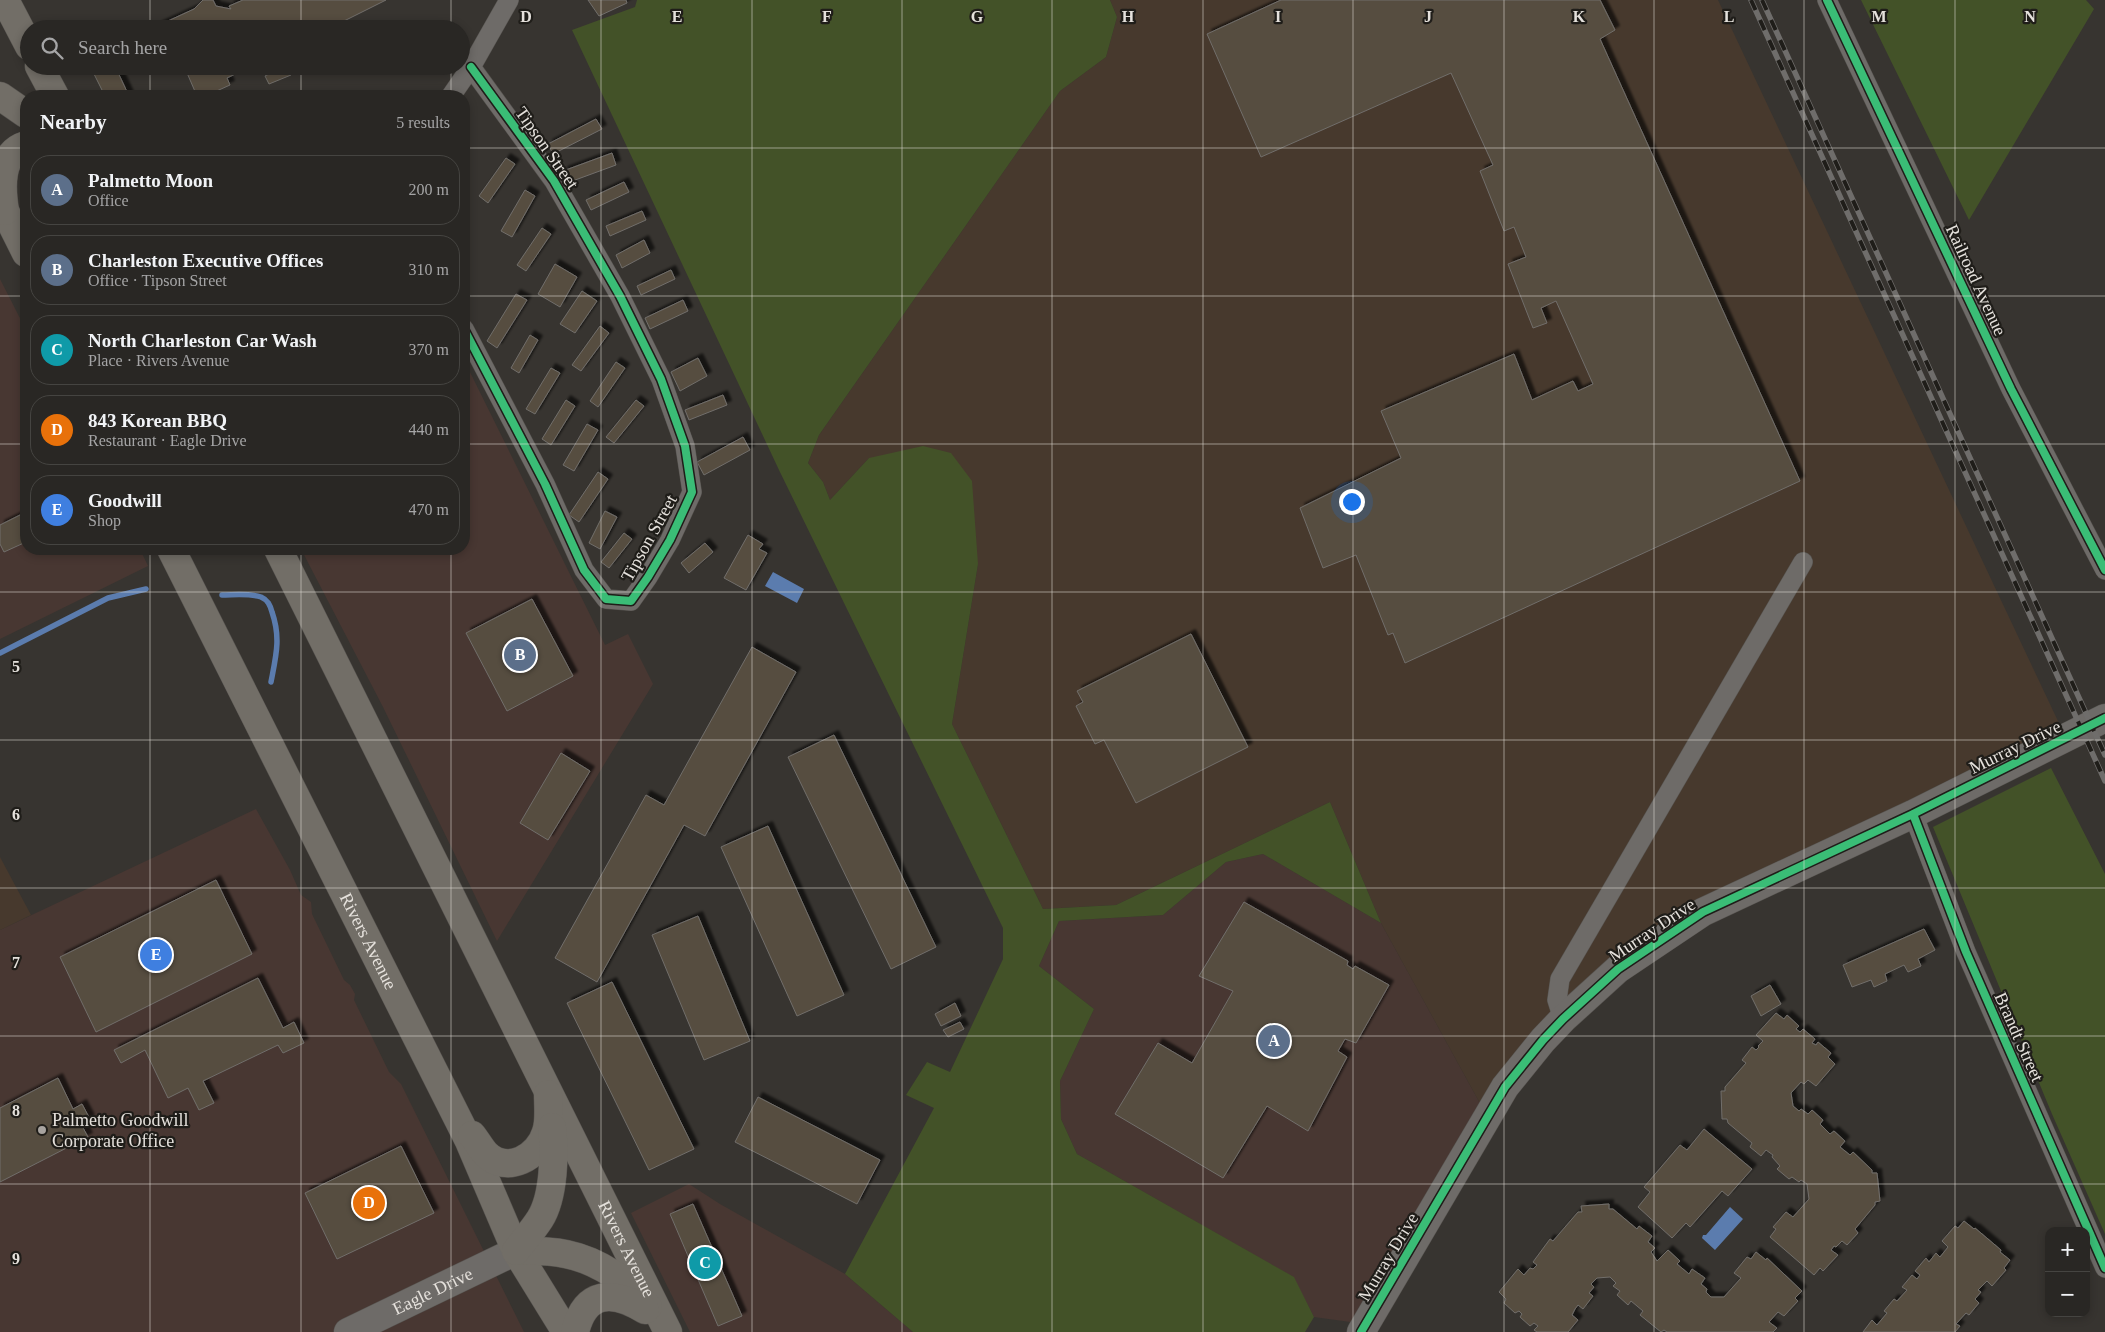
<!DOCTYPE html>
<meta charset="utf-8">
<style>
:root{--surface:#292724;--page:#312f2c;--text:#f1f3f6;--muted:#a5a5a6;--line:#454441;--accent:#a8a4a0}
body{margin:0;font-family:"Times New Roman",serif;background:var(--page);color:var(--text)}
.controls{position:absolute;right:15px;bottom:15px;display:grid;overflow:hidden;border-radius:10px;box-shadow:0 2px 8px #0003}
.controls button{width:45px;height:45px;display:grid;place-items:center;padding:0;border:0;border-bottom:1px solid var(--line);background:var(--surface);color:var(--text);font:25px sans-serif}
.you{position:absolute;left:1351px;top:501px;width:18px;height:18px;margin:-12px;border:4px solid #fff;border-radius:50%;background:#1a73e8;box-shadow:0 0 0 8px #1a73e833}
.badge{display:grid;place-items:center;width:32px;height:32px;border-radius:50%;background:var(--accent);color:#fff;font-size:16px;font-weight:700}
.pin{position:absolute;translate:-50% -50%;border:2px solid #fff;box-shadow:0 1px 5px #0006}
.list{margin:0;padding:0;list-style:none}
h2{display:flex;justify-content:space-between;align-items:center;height:65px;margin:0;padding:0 20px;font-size:21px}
h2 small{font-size:16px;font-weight:400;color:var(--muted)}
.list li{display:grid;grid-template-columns:32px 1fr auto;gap:15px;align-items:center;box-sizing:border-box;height:70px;margin:0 10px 10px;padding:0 10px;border:1px solid var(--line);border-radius:20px}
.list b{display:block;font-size:19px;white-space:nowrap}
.list p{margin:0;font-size:16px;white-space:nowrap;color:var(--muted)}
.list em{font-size:16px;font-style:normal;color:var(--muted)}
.icon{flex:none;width:28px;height:28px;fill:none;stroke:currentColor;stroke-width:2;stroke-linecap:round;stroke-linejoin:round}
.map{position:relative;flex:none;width:2105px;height:1332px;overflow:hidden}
.search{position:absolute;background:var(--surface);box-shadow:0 2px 8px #0003;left:20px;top:20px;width:450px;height:55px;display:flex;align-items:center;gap:12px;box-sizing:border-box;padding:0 18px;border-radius:28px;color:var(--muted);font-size:19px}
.panel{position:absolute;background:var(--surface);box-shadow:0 2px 8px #0003;left:20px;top:90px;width:450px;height:465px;border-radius:20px}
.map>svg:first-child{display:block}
.commercial{fill:#483732}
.industrial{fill:#47392d}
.green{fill:#435228}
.water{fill:#5b7cae}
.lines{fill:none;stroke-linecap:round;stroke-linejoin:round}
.stream{stroke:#5b7cae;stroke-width:5.5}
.building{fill:#564d3f;stroke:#716e6b;filter:url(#shadow)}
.street-casing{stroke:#56534f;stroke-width:20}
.secondary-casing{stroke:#56534f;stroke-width:29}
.primary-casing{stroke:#56534f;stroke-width:29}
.street{stroke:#6e6b68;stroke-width:19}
.secondary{stroke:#6e6b68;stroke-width:28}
.primary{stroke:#726e67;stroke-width:28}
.rail-casing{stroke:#6f6d6b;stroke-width:5.5}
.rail{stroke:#1f1d19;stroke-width:4;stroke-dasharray:11;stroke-linecap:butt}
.cycleway-casing{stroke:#1f1d19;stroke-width:11}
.cycleway{stroke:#3abd76;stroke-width:8}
.grid{fill:none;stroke:#e5e1dc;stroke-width:1;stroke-opacity:0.55}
.poi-dot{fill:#a8a4a0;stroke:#1f1d19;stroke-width:2}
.labels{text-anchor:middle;stroke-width:4.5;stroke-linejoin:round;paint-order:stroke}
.street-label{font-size:18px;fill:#e5e1dc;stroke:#1f1d19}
.poi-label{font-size:18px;fill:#e5e1dc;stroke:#1f1d19;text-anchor:start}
.grid-label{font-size:16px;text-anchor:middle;font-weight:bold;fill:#e5e1dc;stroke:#1f1d19;stroke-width:4.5;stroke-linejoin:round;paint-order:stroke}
</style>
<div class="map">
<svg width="2105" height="1332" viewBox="0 0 2105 1332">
<defs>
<filter id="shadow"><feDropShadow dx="4.5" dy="-4.5" stdDeviation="1" flood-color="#0009"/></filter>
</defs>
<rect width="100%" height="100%" fill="#373430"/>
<!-- commercial -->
<path class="commercial" d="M0,279L26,330V549H140L148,566L0,639Z
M464,360L605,645L628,634L653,684L497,941L383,707L301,549H464Z
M256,809L290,870L301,895L311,902L312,914L344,980L350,985L355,994L354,1000L389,1072L401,1084L524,1332H0V930Z
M1263,854L1381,923L1487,1116L1365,1324L1314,1317L1293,1277L1077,1154L1061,1119L1060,1081L1094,1009L1039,966L1059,921L1163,915L1226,862Z
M689,1184L720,1204L845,1274L913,1332H690L631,1213Z"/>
<!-- industrial -->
<path class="industrial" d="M1110,0H1718L2066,738L1632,959L1487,1116L1381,923L1330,802L1116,905L1043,909L952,724L978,564L869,458L830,500L823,482L808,463L819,435L1060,91L1106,57L1117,17Z
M0,857L31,915L0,930Z"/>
<!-- green -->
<path class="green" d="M637,0H1110L1117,17L1106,57L1060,91L819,435L808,463L823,482L830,500L869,458L923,446L951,453L972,481L978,564L952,724L1043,909L1116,905L1330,802L1381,923L1263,854L1226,862L1163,915L1059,921L1039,966L1094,1009L1060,1081L1061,1119L1077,1154L1294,1277L1314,1317L1305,1332H913L845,1274L934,1108L906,1095L927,1062L950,1072L1003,959V928L779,470L572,30L635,7Z
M1861,0H2086L2094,9L1969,220Z
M2051,768L2105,874V1234L2052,1114L1933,827Z"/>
<!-- water -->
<path class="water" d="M773,572L804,589L797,603L765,586Z
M1730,1207L1743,1219L1715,1250L1702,1238L1703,1235H1706Z"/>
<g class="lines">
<!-- stream -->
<path class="stream" d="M222,595C234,595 249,593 261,597C268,600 270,605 272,612C281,638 276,656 271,682
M0,653L108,598L146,589"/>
</g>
<!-- building -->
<path class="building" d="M203,0H213L216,6L231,9L229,6L243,0H386L328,29H158L157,26L194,9Z
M588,0H626L627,3L599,16Z
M1281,0H1600L1615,30L1600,39L1800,481L1405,663L1393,633L1388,635L1356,555L1323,568L1300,508L1401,458L1381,411L1514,354L1532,400L1573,381L1578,391L1593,384L1556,301L1541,308L1547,323L1533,328L1508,264L1526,257L1514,227L1504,231L1480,171L1493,165L1451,73L1261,157L1207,34Z
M90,66H115L129,96H105Z
M184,66H252L227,78L230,85L210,94L211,96H197Z
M285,66H287L291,75L269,84L265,76Z
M596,119L602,129L553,154L548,144Z
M612,153L616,165L567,183L563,171Z
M506,158L515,164L488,203L479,196Z
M624,182L629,192L591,210L586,200Z
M525,190L535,196L512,237L501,231Z
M642,211L646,220L610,236L606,226Z
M542,228L551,234L526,271L517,265Z
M644,240L650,253L622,268L616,255Z
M555,264L577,277L560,307L538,294Z
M671,270L675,279L641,295L637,286Z
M582,291L597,301L575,333L560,324Z
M516,294L527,300L497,348L487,341Z
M683,300L688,311L650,329L645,318Z
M600,326L609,333L581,371L572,365Z
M530,335L538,340L519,373L511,368Z
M698,358L707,376L680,391L671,372Z
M616,362L625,368L598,407L590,401Z
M551,368L560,373L535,414L526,409Z
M723,395L727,405L689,420L685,410Z
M566,400L575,406L551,445L542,439Z
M636,400L644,406L614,443L606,437Z
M587,424L598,430L574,471L563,465Z
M743,437L750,450L704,475L697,462Z
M598,472L608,479L579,522L569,515Z
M605,511L617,517L600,549L589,543Z
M26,512V542L4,552L0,544V525Z
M624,533L632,539L609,568L601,562Z
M748,535L763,544L759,549L767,553L746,590L724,578Z
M705,543L713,552L689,573L681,563Z
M532,599L573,676L507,711L466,633Z
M1191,634L1248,747L1136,803L1104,740L1095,744L1076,706L1083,702L1077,691Z
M752,647L796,672L705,836L684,825L597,982L555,958L646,795L664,805Z
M834,735L936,947L891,969L788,757Z
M561,753L590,771L548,840L520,823Z
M768,826L844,995L797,1016L721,847Z
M216,880L252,954L96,1032L60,957Z
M1244,902L1348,961L1347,965L1353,969L1355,966L1389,985L1356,1043L1345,1039L1338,1051L1347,1057L1308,1131L1267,1106L1223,1178L1115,1114L1158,1043L1192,1063L1233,991L1199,976Z
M698,916L750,1041L704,1060L652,935Z
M1924,929L1935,950L1918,959L1921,966L1908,972L1904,965L1885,974L1887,981L1874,987L1871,980L1852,987L1843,965Z
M258,978L283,1028L294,1022L304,1043L283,1053L278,1045L203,1081L214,1103L199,1110L188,1088L168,1098L145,1050L121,1063L114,1050Z
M612,982L694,1149L649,1170L567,1003Z
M1770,985L1781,1004L1761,1016L1751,996Z
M955,1003L961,1016L941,1026L935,1014Z
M1776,1013L1784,1019L1787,1015L1799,1026L1796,1029L1800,1032L1803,1029L1815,1039L1812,1043L1816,1045L1818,1042L1831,1053L1828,1057L1835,1064L1816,1086L1808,1080L1804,1084L1801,1082L1791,1093L1793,1106L1799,1111L1801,1109L1808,1114L1812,1110L1823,1120L1820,1124L1830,1134L1834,1131L1845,1141L1840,1147L1850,1155L1853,1152L1872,1170V1173H1877L1880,1201L1875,1202V1205L1855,1229L1858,1233L1847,1245L1842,1241L1836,1247L1834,1246L1831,1250L1838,1255L1823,1271L1820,1268L1814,1275L1770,1237L1776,1229L1773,1227L1786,1212L1793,1217L1809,1199L1807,1184L1801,1180L1799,1182L1792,1177L1789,1179L1777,1169L1780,1166L1772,1157L1773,1155L1766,1150L1761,1156L1750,1147L1752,1143L1728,1123L1727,1119H1722L1721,1091H1725V1087L1746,1063L1742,1060L1752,1047L1756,1050L1759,1047L1758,1046L1763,1041L1756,1035Z
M960,1022L964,1029L948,1037L943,1030Z
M58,1078L73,1109L82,1104L90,1119L81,1124L88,1137L0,1182V1108Z
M758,1097L880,1160L857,1204L735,1142Z
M1704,1129L1752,1169L1728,1196L1722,1191L1690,1227L1686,1223L1672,1238L1638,1207L1650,1192L1644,1187L1680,1145L1687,1150Z
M401,1146L434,1213L337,1259L305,1193Z
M693,1204L742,1316L718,1326L670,1214Z
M1609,1204V1209H1613L1637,1229L1639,1226L1652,1236L1648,1242L1655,1248L1651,1252L1657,1261L1668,1250L1680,1261L1677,1264L1689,1274L1692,1269L1705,1278L1701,1284L1707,1289L1706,1292L1711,1297H1724L1741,1278L1734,1273L1747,1257L1751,1259L1756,1252L1766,1260L1767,1258L1802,1291L1795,1298L1798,1301L1784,1316L1778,1312L1769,1322L1777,1328L1773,1332H1667L1664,1330L1661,1332L1640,1315L1643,1311L1631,1301L1628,1305L1617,1295L1620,1291L1613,1286L1616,1283L1610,1277L1597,1278L1591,1284L1594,1287L1589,1293L1593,1296L1583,1309L1578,1305L1575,1309L1572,1315L1578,1320L1568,1332H1537L1534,1330L1538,1326L1534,1323L1530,1326L1520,1317L1522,1314L1519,1311L1515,1313L1504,1303L1506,1299L1499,1292L1518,1269L1524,1275L1530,1268L1533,1269L1537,1265L1533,1262L1550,1239L1553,1241L1578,1212H1582L1581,1206Z
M1964,1221L1974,1229L1975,1228L2001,1250L2000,1252L2010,1260L2004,1268L2006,1270L1992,1286L1987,1281L1978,1290L1981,1292L1975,1299L1979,1303L1969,1315L1966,1313L1956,1324L1960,1326L1955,1332H1863L1872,1320L1877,1325L1887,1313L1884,1311L1894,1299L1897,1301L1907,1290L1902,1287L1912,1275L1917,1279L1920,1275L1915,1271L1926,1258L1929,1262L1936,1253L1940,1257L1948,1247L1942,1241L1955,1226L1958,1228Z"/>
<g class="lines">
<!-- street casing -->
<g class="street-casing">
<path id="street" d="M1827,0L2011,389L2105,570
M451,96L471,67L509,0
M464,329L545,484L584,570L606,599L631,601L648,577L670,540L692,492L685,446L661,379L620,296L554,181L471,67
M1913,814L1966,952L2105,1268
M1563,1019L1557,1000L1560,979L1803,562"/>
</g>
<!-- secondary casing -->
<g class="secondary-casing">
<g id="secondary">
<path id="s1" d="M348,1332L516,1251"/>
<path d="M1361,1332L1505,1087L1543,1040L1563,1019L1618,969L1703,912L1913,814L2105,718"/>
</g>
</g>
<!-- primary casing -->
<g class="primary-casing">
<g id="primary">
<path d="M5,0L29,46"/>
<path d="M39,66L55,96"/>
<path d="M0,96L26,114"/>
<path d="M0,201L26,253"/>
<path d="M5,211C1,186 0,153 26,145"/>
<path id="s2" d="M171,549L469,1141L516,1251L566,1332"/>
<path id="s3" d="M278,549L668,1332"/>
<path d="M472,1135C477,1141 481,1149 486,1154C507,1175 539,1157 546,1132C550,1121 548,1106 548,1094"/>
<path d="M516,1251C554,1250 581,1253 613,1274C626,1282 637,1296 648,1307"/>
<path d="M516,1251C524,1240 533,1230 540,1219C554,1197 555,1153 552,1127"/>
<path d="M575,1332C585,1290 613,1290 645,1310"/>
</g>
</g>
<!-- street -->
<use href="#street" class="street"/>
<!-- secondary -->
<use href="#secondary" class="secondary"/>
<!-- primary -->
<use href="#primary" class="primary"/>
<!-- rail casing -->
<g class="rail-casing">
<path id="rail" d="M1751,0L2105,781
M1762,0L2105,755"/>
</g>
<!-- rail -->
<use href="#rail" class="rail"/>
<!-- cycleway casing -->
<g class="cycleway-casing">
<path id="cycleway" d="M1827,0L2011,389L2105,570
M464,329L545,484L584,570L606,599L631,601L648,577L670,540L692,492L685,446L661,379L620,296L554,181L471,67
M1913,814L1966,952L2105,1268
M1361,1332L1505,1087L1543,1040L1563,1019L1618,969L1703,912L1913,814L2105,718"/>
</g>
<!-- cycleway -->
<use href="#cycleway" class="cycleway"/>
</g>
<!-- grid -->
<path class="grid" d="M150,0V29M301,0V29M451,0V29M601,0V1332M752,0V1332M902,0V1332M1052,0V1332M1203,0V1332M1353,0V1332M1504,0V1332M1654,0V1332M1804,0V1332M1955,0V1332M150,66V96M301,66V96M451,66V96M0,148H26M464,148H2105M0,296H26M464,296H2105M0,444H26M464,444H2105M150,549V1332M301,549V1332M451,549V1332M0,592H2105M0,740H2105M0,888H2105M0,1036H2105M0,1184H2105"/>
<!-- markers -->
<circle class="poi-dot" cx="42" cy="1130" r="5"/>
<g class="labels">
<!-- street labels -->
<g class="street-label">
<text transform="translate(547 148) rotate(55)" y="6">Tipson Street</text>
<text transform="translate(1976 280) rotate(65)" y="6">Railroad Avenue</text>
<text transform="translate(649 538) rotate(-61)" y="6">Tipson Street</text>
<text transform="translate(2015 747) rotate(-26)" y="6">Murray Drive</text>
<text transform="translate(1652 930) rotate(-34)" y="6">Murray Drive</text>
<text dy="6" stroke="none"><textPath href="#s2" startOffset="439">Rivers Avenue</textPath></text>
<text transform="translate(2019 1037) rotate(66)" y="6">Brandt Street</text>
<text dy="6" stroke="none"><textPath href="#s3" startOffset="782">Rivers Avenue</textPath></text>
<text transform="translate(1388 1257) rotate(-59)" y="6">Murray Drive</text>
<text dy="6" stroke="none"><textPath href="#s1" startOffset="94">Eagle Drive</textPath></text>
</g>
<!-- poi labels -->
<g class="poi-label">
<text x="52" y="1126">Palmetto Goodwill<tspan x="52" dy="21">Corporate Office</tspan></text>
</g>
</g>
<g class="grid-label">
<text x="526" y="22">D</text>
<text x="677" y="22">E</text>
<text x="827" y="22">F</text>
<text x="977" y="22">G</text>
<text x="1128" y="22">H</text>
<text x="1278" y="22">I</text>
<text x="1428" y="22">J</text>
<text x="1579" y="22">K</text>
<text x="1729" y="22">L</text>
<text x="1879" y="22">M</text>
<text x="2030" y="22">N</text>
<text x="16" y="672">5</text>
<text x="16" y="820">6</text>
<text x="16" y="968">7</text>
<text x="16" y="1116">8</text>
<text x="16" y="1264">9</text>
</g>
</svg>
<div class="controls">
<button>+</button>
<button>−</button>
</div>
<div class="you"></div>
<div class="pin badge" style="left:1274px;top:1041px;background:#5c6f8a">A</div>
<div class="pin badge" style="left:520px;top:655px;background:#5c6f8a">B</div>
<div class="pin badge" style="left:705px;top:1263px;background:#0f9aa8">C</div>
<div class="pin badge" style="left:369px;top:1203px;background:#e8710a">D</div>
<div class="pin badge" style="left:156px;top:955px;background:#3f7fe0">E</div>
<div class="search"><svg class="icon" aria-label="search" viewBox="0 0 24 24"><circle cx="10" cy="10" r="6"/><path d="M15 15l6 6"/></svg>Search here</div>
<section class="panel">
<h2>Nearby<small>5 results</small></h2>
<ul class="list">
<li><span class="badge" style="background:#5c6f8a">A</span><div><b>Palmetto Moon</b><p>Office</p></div><em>200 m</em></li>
<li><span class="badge" style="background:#5c6f8a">B</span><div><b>Charleston Executive Offices</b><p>Office · Tipson Street</p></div><em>310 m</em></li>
<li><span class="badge" style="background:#0f9aa8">C</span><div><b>North Charleston Car Wash</b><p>Place · Rivers Avenue</p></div><em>370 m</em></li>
<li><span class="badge" style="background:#e8710a">D</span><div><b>843 Korean BBQ</b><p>Restaurant · Eagle Drive</p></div><em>440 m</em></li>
<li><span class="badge" style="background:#3f7fe0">E</span><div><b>Goodwill</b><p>Shop</p></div><em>470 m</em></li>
</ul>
</section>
</div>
